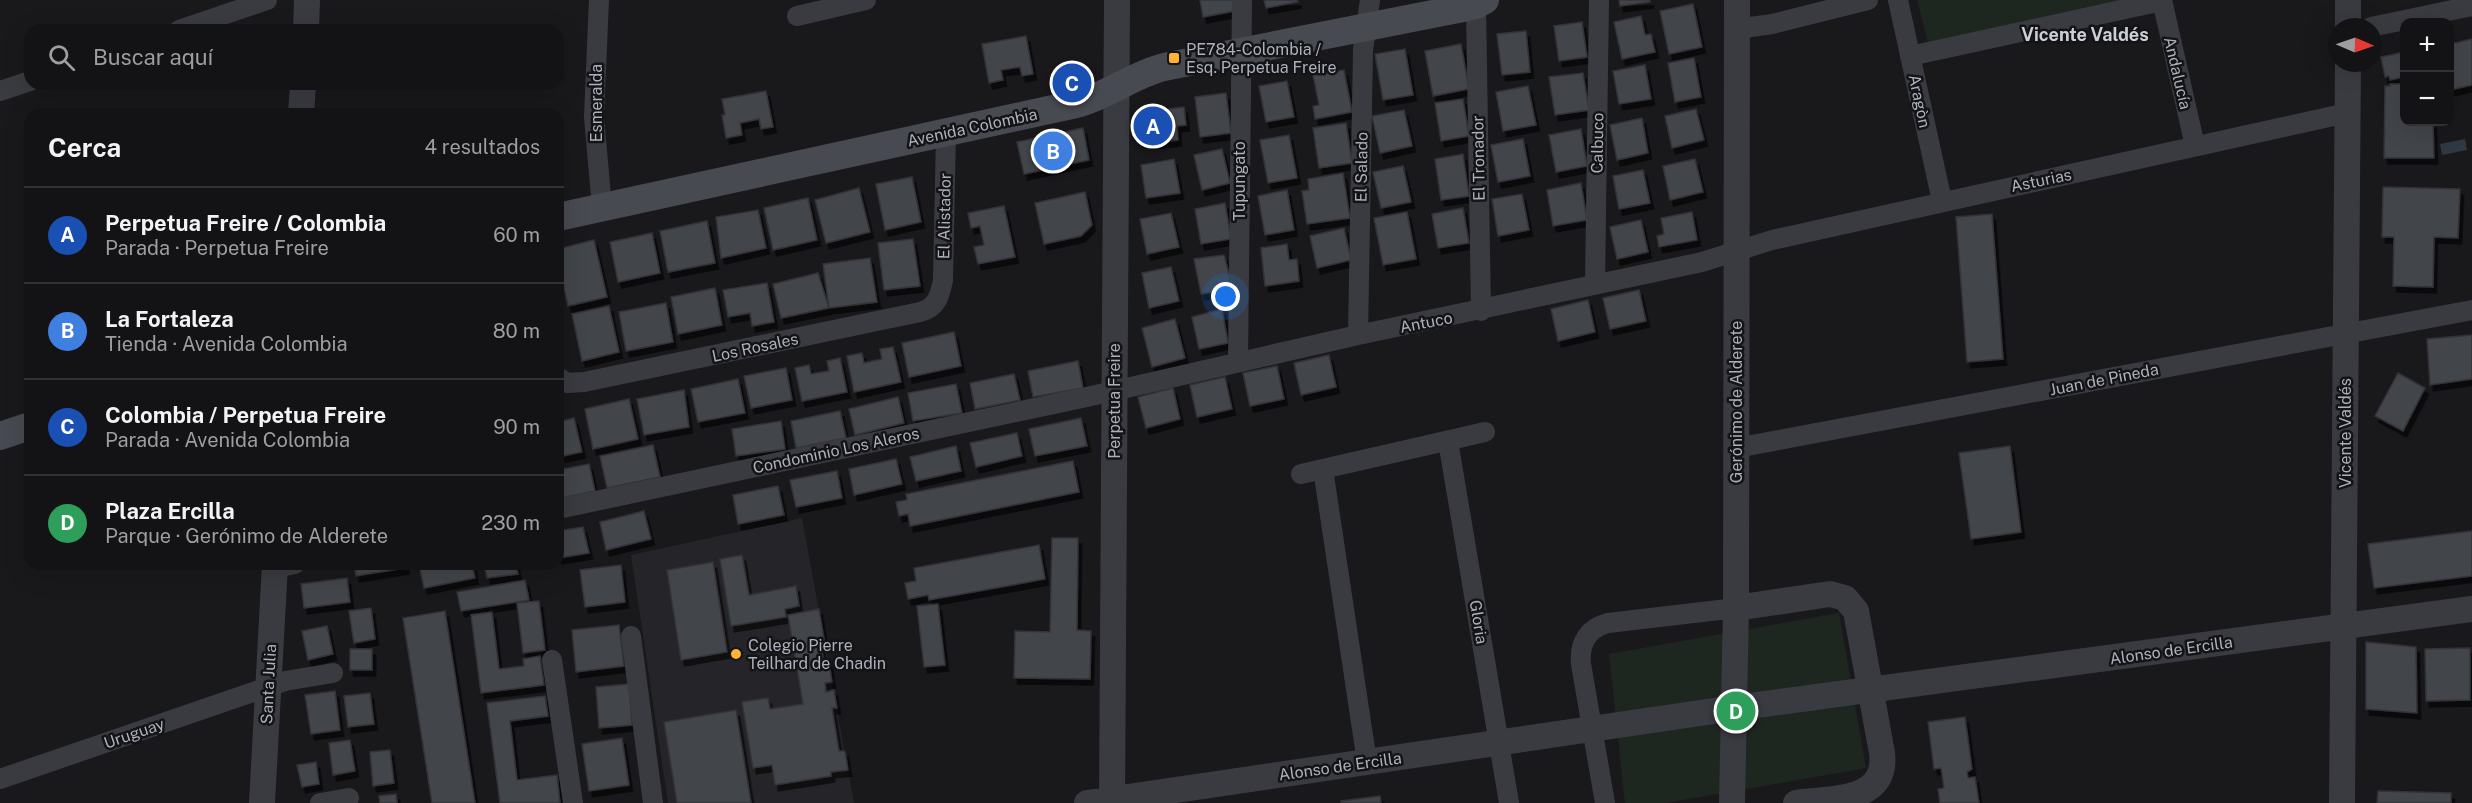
<!DOCTYPE html>
<html lang="es">
<meta charset="utf-8">
<style>
:root{--surface:#131315;--page:#202022;--text:#f1f3f6;--muted:#9d9ea0;--line:#323234;--accent:#d93025}
body{margin:0;font-family:"Public Sans",sans-serif;background:var(--page);color:var(--text)}
.controls{position:absolute;right:18px;top:18px;display:grid;overflow:hidden;border-radius:12px;box-shadow:0 6px 24px #0002}
.controls button{width:54px;height:54px;display:grid;place-items:center;padding:0;border:0;border-bottom:2px solid var(--line);background:var(--surface);color:var(--text);font:30px sans-serif}
.compass{position:absolute;left:2328px;top:18px;width:54px;height:54px;border-radius:50%;background:var(--surface);box-shadow:0 6px 24px #0002;rotate:92deg}
.you{position:absolute;left:1226px;top:297px;width:21px;height:21px;margin:-15px;border:4px solid #fff;border-radius:50%;background:#1a73e8;box-shadow:0 0 0 9px #1a73e833}
.badge{display:grid;place-items:center;width:39px;height:39px;border-radius:50%;background:var(--accent);color:#fff;font-size:20px;font-weight:700}
.pin{position:absolute;translate:-50% -50%;border:3px solid #fff;box-shadow:0 2px 6px #0006}
.list{margin:0;padding:0;list-style:none}
h2{display:flex;justify-content:space-between;align-items:center;height:78px;margin:0;padding:0 24px;font-size:26px}
h2 small{font-size:20px;font-weight:400;color:var(--muted)}
.list li{display:grid;grid-template-columns:39px 1fr auto;gap:18px;align-items:center;box-sizing:border-box;height:96px;padding:0 24px;border-top:2px solid var(--line)}
.list b{display:block;font-size:22px;white-space:nowrap}
.list p{margin:0;font-size:20px;white-space:nowrap;color:var(--muted)}
.list em{font-size:20px;font-style:normal;color:var(--muted)}
.icon{flex:none;width:33px;height:33px;fill:none;stroke:currentColor;stroke-width:2;stroke-linecap:round;stroke-linejoin:round}
.map{position:relative;flex:none;width:2472px;height:803px;overflow:hidden}
.search{position:absolute;background:var(--surface);box-shadow:0 6px 24px #0002;left:24px;top:24px;width:540px;height:66px;display:flex;align-items:center;gap:15px;box-sizing:border-box;padding:0 21px;border-radius:18px;color:var(--muted);font-size:22px}
.panel{position:absolute;background:var(--surface);box-shadow:0 6px 24px #0002;left:24px;top:108px;width:540px;height:462px;border-radius:18px}
.map>svg:first-child{display:block}
.built{fill:#252529}
.green{fill:#1e271f}
.water{fill:#2e3941}
.building{fill:#434449;stroke:#333338;stroke-width:1.5;filter:url(#shadow)}
.lines{fill:none;stroke-linecap:round;stroke-linejoin:round}
.minor{stroke:#3a3b41;stroke-width:20}
.tertiary{stroke:#3a3b41;stroke-width:26}
.secondary{stroke:#484a51;stroke-width:28}
.poi-dot{fill:#ffb32e;stroke:#141417;stroke-width:2}
.labels{text-anchor:middle;stroke-width:5;stroke-linejoin:round;paint-order:stroke}
.poi-label{font-size:16px;fill:#abb0bc;stroke:#141417;text-anchor:start}
.street-label{font-size:16px;fill:#abb0bc;stroke:#141417}
.neighbourhood-label{font-size:18px;font-weight:bold;fill:#cccfd8;stroke:#141417}
</style>
<div class="map">
<svg width="2472" height="803" viewBox="0 0 2472 803">
<defs>
<filter id="shadow"><feDropShadow dx="3.5" dy="6" stdDeviation="0" flood-color="#0009"/></filter>
</defs>
<rect width="100%" height="100%" fill="#19191c"/>
<!-- built -->
<path class="built" d="M802,518L854,803H668L631,555Z"/>
<!-- green -->
<path class="green" d="M1917,0H2121L1928,42Z
M1839,613L1866,768L1666,803H1625L1609,654Z"/>
<!-- water -->
<path class="water" d="M2465,139L2467,150L2442,155L2440,144Z"/>
<!-- building -->
<path class="building" d="M1200,0H1233L1235,11L1203,17Z
M1264,0H1297L1298,2L1266,8Z
M1619,0H1650V2L1620,6Z
M1693,4L1702,47L1669,54L1660,11Z
M1641,16L1645,35L1651,34L1655,52L1622,59L1614,22Z
M1582,22L1587,57L1559,61L1554,26Z
M1526,31L1530,72L1502,75L1497,34Z
M1026,36L1033,74L1022,76L1020,67L1001,70L1003,80L989,83L982,44Z
M2472,39V85L2450,90V44Z
M1461,44L1469,89L1433,96L1425,51Z
M1405,49L1413,95L1383,100L1375,54Z
M2404,52V77L2390,80L2389,76L2385,77L2381,57Z
M1694,58L1701,97L1675,102L1668,63Z
M1645,65L1651,99L1619,104L1613,71Z
M1344,70L1352,112L1315,119L1313,106L1319,105L1313,75Z
M1583,73L1589,110L1555,115L1549,77Z
M1287,81L1294,117L1266,122L1259,86Z
M2390,84H2404V122H2433L2434,158H2384L2385,86H2390Z
M1528,86L1536,125L1503,131L1496,92Z
M766,91L773,127L761,129L759,119L740,123L742,135L726,138L722,115H725L722,99Z
M1226,93L1231,133L1200,137L1195,97Z
M1463,99L1469,136L1441,141L1435,103Z
M1184,107L1186,125L1177,126L1178,140L1149,143L1146,112Z
M1696,109L1704,140L1672,148L1665,116Z
M1404,110L1412,146L1380,153L1372,116Z
M1642,118L1648,153L1617,160L1610,125Z
M1346,123L1352,163L1319,168L1313,128Z
M1083,128L1089,160L1024,174L1017,142Z
M1581,129L1587,166L1556,172L1549,135Z
M1289,135L1297,178L1268,183L1260,140Z
M1523,139L1530,176L1498,182L1491,145Z
M1222,149L1230,183L1202,190L1194,155Z
M1463,154L1469,196L1441,200L1435,159Z
M1174,159L1180,193L1146,198L1141,165Z
M1695,159L1703,192L1670,200L1663,166Z
M1403,166L1411,202L1381,208L1373,172Z
M1643,170L1650,203L1619,209L1613,176Z
M1343,173L1350,218L1307,224L1302,191L1309,190L1308,179Z
M912,177L921,222L885,230L876,184Z
M1581,183L1587,220L1553,226L1547,190Z
M2383,187L2460,189L2458,238L2434,237L2433,287L2393,286L2394,237H2382Z
M859,188L870,232L826,243L815,200Z
M1287,190L1294,230L1265,235L1258,196Z
M1085,192L1092,225L1081,236L1044,244L1035,203Z
M1522,194L1529,230L1498,236L1492,199Z
M808,198L817,240L773,250L764,208Z
M1225,203L1231,239L1201,244L1195,209Z
M1004,206L1015,257L978,264L974,247L984,245L980,226L971,228L968,213Z
M1463,208L1469,243L1438,248L1432,214Z
M758,210L766,248L721,258L716,217Z
M1407,212L1416,259L1383,265L1374,218Z
M1692,212L1697,240L1659,247L1657,236L1664,234L1661,218Z
M1171,213L1179,247L1147,254L1140,219Z
M1992,214L2003,359L1967,362L1956,217Z
M1641,220L1648,252L1617,259L1610,227Z
M707,221L715,263L668,272L660,231Z
M1344,228L1351,260L1317,268L1310,236Z
M652,233L660,273L618,282L610,242Z
M913,239L920,286L884,290L878,243Z
M594,240L607,297L568,306L558,260V249Z
M1287,244L1289,260L1297,259L1299,281L1265,286L1261,248Z
M1224,255L1233,289L1201,294L1194,259Z
M870,258L877,302L829,308L823,264Z
M1171,267L1179,301L1149,308L1142,273Z
M818,273L829,308L781,318L773,284Z
M767,283L774,322L752,326L750,313L728,317L723,290Z
M715,288L722,325L678,334L671,297Z
M1639,290L1646,321L1610,329L1603,298Z
M1588,300L1595,332L1558,341L1551,309Z
M666,303L673,342L626,351L619,312Z
M609,306L619,352L582,361L572,314Z
M1222,309L1228,343L1199,349L1192,317Z
M1175,319L1185,358L1152,367L1142,328Z
M954,332L961,366L909,377L902,343Z
M2472,335V379L2430,385L2427,339Z
M893,347L901,382L854,392L847,356L862,353L864,363L882,359L880,349Z
M1329,355L1336,387L1301,395L1294,363Z
M840,358L847,392L802,401L795,368L809,365L811,374L829,371L827,361Z
M1078,361L1083,388L1033,397L1028,371Z
M1277,366L1284,399L1250,406L1243,373Z
M786,368L792,400L751,408L744,376Z
M2398,373L2425,388L2403,431L2375,416Z
M1014,374L1020,400L975,409L970,383Z
M1225,377L1232,409L1197,417L1190,385Z
M738,379L745,413L698,422L691,389Z
M956,384L962,413L913,421L908,393Z
M1173,388L1180,419L1146,428L1138,397Z
M684,390L689,427L644,435L637,399Z
M898,397L904,423L855,435L849,409Z
M629,399L638,439L593,449L585,409Z
M840,411L846,438L796,448L791,421Z
M574,418L582,452L558,457V422Z
M1081,418L1087,446L1035,456L1029,429Z
M781,421L785,449L736,456L732,429Z
M1017,433L1022,456L976,467L970,443Z
M653,445L660,477L607,488L600,456Z
M956,446L961,471L916,481L910,457Z
M2010,446L2021,532L1971,539L1959,453Z
M896,459L902,484L854,495L849,469Z
M1073,461L1079,492L910,526L908,514L899,516L896,502L907,500L906,494Z
M589,464L595,491L558,499V470Z
M837,471L842,498L796,507L790,480Z
M778,486L784,515L738,524L733,495Z
M644,511L651,539L606,550L600,522Z
M583,527L589,553L558,558V531Z
M2472,531V576L2374,588L2368,544Z
M1052,538H1078L1077,630L1091,631L1090,679L1014,678L1015,631L1050,632Z
M1039,545L1045,579L929,600L928,595L908,599L905,583L916,581L914,568Z
M742,555L749,595L796,586L799,606L785,609L786,617L731,626L720,559Z
M713,562L727,652L681,660L667,570Z
M388,564H405L406,568L356,576L355,570Z
M419,564H472L475,578L424,588Z
M484,564H516L518,574L487,578Z
M621,565L625,602L585,607L580,570Z
M347,578L350,602L304,608L301,584Z
M525,580L529,600L461,611L457,592Z
M539,601L545,650L523,653L517,603Z
M938,604L945,665L924,667L917,606Z
M371,608L375,639L354,643L349,611Z
M819,609L825,645L821,646L824,663L829,662L832,682L825,683L826,692L834,690L837,708H832L839,751H845L848,770L831,772V776L775,785L772,765L753,768L742,702L768,698L770,709L803,704L788,615Z
M445,611L475,803H432L403,618Z
M492,612L499,669L524,666L523,659L540,656L544,685L481,693L471,615Z
M619,625L624,666L576,672L572,630Z
M327,626L333,654L308,660L302,631Z
M2366,642L2416,647L2417,713L2366,709Z
M2470,648V700L2426,701L2425,649Z
M350,649H372V670H350Z
M629,684L632,725L599,728L596,687Z
M335,691L340,730L311,734L305,695Z
M370,693L374,724L348,727L344,696Z
M545,696L548,716L510,721L517,780L557,775L560,803H500L487,703Z
M736,710L751,803H677L664,722Z
M1965,717L1972,769L1967,772L1968,778L1975,777L1979,803H1940L1938,789L1944,788L1941,768L1934,769L1928,722Z
M622,738L629,785L589,791L582,744Z
M350,740L355,771L333,775L329,743Z
M390,750L394,783L373,786L370,752Z
M316,762L319,784L302,787L297,765Z
M2378,791L2451,793V803H2377Z
M396,794L397,803H380L379,796Z
M1380,796L1381,803H1341V801Z"/>
<g class="lines">
<!-- minor -->
<path class="minor" d="M599,0L594,117L602,207
M1898,0L1942,201
M2162,0L2195,146
M1476,5L1481,311
M797,16L866,0
M2371,27L2472,6
M1737,29L1772,24L1868,0
M179,30L267,0
M1910,56L2162,1
M0,91L30,81
M1595,285L1599,0
M1358,335L1363,50L1370,0
M1238,362L1242,0
M558,377L567,383L584,382L920,312C937,308 940,295 943,280L946,132
M1448,441L1509,803
M1736,448L2472,310
M1323,469L1367,762
M1301,474L1485,432
M558,509L1087,397L1358,335L1702,262L1772,240L2347,113
M275,568L295,564
M631,636L653,803
M552,660L573,803
M0,779L285,681L333,673
M320,803L349,798
M1605,803L1581,664C1579,643 1588,628 1608,623L1736,608"/>
<!-- tertiary -->
<path class="tertiary" d="M2348,27V0
M306,30L307,0
M301,114L303,84
M1736,608L1830,594L1845,598L1856,611L1882,753C1888,803 1830,798 1796,803
M262,803L275,564
M1087,803L1734,708L2472,609
M1112,803L1117,0
M1732,803L1736,608L1737,0
M2342,803L2348,63"/>
<!-- secondary -->
<path class="secondary" d="M558,217L1076,104C1108,96 1132,75 1164,67L1458,9L1476,5L1485,0
M0,436L30,426"/>
</g>
<!-- markers -->
<g class="poi-dot">
<rect x="1168" y="52" width="12" height="12" rx="3"/>
<circle cx="736" cy="654" r="6"/>
</g>
<g class="labels">
<!-- poi labels -->
<g class="poi-label">
<text x="1186" y="55">PE784-Colombia /<tspan x="1186" dy="18">Esq. Perpetua Freire</tspan></text>
<text x="748" y="651">Colegio Pierre<tspan x="748" dy="18">Teilhard de Chadin</tspan></text>
</g>
<!-- street labels -->
<g class="street-label">
<text transform="translate(2178 73) rotate(77)" y="6">Andalucía</text>
<text transform="translate(1920 101) rotate(78)" y="6">Aragòn</text>
<text transform="translate(596 103) rotate(-90)" y="6">Esmeralda</text>
<text transform="translate(972 127) rotate(-12)" y="6">Avenida Colombia</text>
<text transform="translate(1597 143) rotate(-89)" y="6">Calbuco</text>
<text transform="translate(1478 158) rotate(-91)" y="6">El Tronador</text>
<text transform="translate(1361 167) rotate(-89)" y="6">El Salado</text>
<text transform="translate(2041 180) rotate(-12)" y="6">Asturias</text>
<text transform="translate(1239 181) rotate(-90)" y="6">Tupungato</text>
<text transform="translate(944 216) rotate(-89)" y="6">El Alistador</text>
<text transform="translate(1426 322) rotate(-11)" y="6">Antuco</text>
<text transform="translate(755 347) rotate(-12)" y="6">Los Rosales</text>
<text transform="translate(2104 379) rotate(-11)" y="6">Juan de Pineda</text>
<text transform="translate(1114 401) rotate(-90)" y="6">Perpetua Freire</text>
<text transform="translate(1736 402) rotate(-90)" y="6">Gerónimo de Alderete</text>
<text transform="translate(2345 433) rotate(-90)" y="6">Vicente Valdés</text>
<text transform="translate(836 450) rotate(-12)" y="6">Condominio Los Aleros</text>
<text transform="translate(1479 622) rotate(81)" y="6">Gloria</text>
<text transform="translate(2171 650) rotate(-8)" y="6">Alonso de Ercilla</text>
<text transform="translate(268 684) rotate(-87)" y="6">Santa Julia</text>
<text transform="translate(134 733) rotate(-19)" y="6">Uruguay</text>
<text transform="translate(1340 766) rotate(-8)" y="6">Alonso de Ercilla</text>
</g>
<!-- neighbourhood labels -->
<g class="neighbourhood-label">
<text x="2085" y="41">Vicente Valdés</text>
</g>
</g>
</svg>
<div class="controls">
<button>+</button>
<button>−</button>
</div>
<svg class="compass" viewBox="-18 -18 36 36"><path d="M0-13l5 13h-10z" fill="#e53935"/><path d="M0 13l5-13h-10z" fill="#9d9ea0"/></svg>
<div class="you"></div>
<div class="pin badge" style="left:1153px;top:126px;background:#1a4fb4">A</div>
<div class="pin badge" style="left:1053px;top:151px;background:#3f7fe0">B</div>
<div class="pin badge" style="left:1072px;top:83px;background:#1a4fb4">C</div>
<div class="pin badge" style="left:1736px;top:711px;background:#2e9e5b">D</div>
<div class="search"><svg class="icon" aria-label="search" viewBox="0 0 24 24"><circle cx="10" cy="10" r="6"/><path d="M15 15l6 6"/></svg>Buscar aquí</div>
<section class="panel">
<h2>Cerca<small>4 resultados</small></h2>
<ul class="list">
<li><span class="badge" style="background:#1a4fb4">A</span><div><b>Perpetua Freire / Colombia</b><p>Parada · Perpetua Freire</p></div><em>60 m</em></li>
<li><span class="badge" style="background:#3f7fe0">B</span><div><b>La Fortaleza</b><p>Tienda · Avenida Colombia</p></div><em>80 m</em></li>
<li><span class="badge" style="background:#1a4fb4">C</span><div><b>Colombia / Perpetua Freire</b><p>Parada · Avenida Colombia</p></div><em>90 m</em></li>
<li><span class="badge" style="background:#2e9e5b">D</span><div><b>Plaza Ercilla</b><p>Parque · Gerónimo de Alderete</p></div><em>230 m</em></li>
</ul>
</section>
</div>
